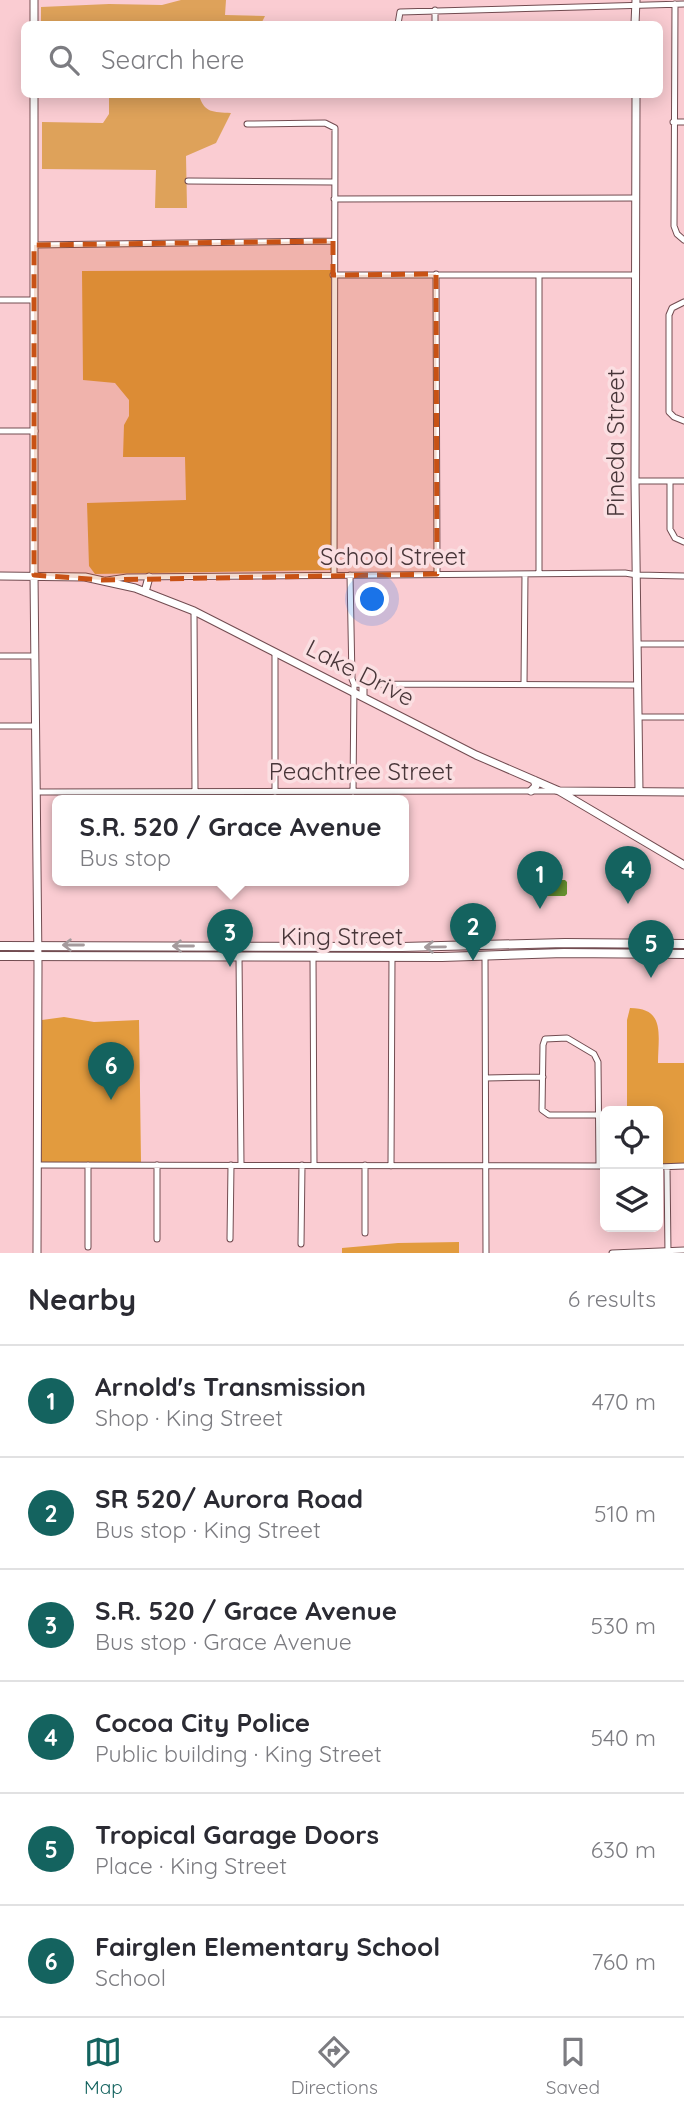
<!DOCTYPE html>
<meta charset="utf-8">
<style>
:root{--surface:#fff;--page:#f7f7f7;--text:#2b2b33;--muted:#7c7c81;--line:#e1e1e2;--accent:#14635f}
body{margin:0;font-family:Quicksand,sans-serif;background:var(--page);color:var(--text)}
.controls{position:absolute;right:21px;bottom:21px;display:grid;overflow:hidden;border-radius:10px;box-shadow:0 4px 18px #0003}
.controls button{width:63px;height:63px;display:grid;place-items:center;padding:0;border:0;border-bottom:2px solid var(--line);background:var(--surface);color:var(--text);font:35px sans-serif}
.you{position:absolute;left:373px;top:600px;width:24px;height:24px;margin:-18px;border:5px solid #fff;border-radius:50%;background:#1a73e8;box-shadow:0 0 0 10px #1a73e833}
.badge{display:grid;place-items:center;width:46px;height:46px;border-radius:50%;background:var(--accent);color:#fff;font-size:23px;font-weight:700}
.pin{position:absolute;translate:-50% -58px;filter:drop-shadow(0 2px 4px #0008)}
.pin::after{content:'';position:absolute;top:37px;width:24px;height:21px;background:inherit;clip-path:polygon(0 0,100% 0,50% 100%)}
.popup{position:absolute;left:52px;top:795px;width:357px;height:91px;box-sizing:border-box;display:grid;place-content:center;border-radius:10px;background:var(--surface);filter:drop-shadow(0 2px 5px #0005);font-size:23px;white-space:nowrap;color:var(--muted)}
.popup b{font-size:26px;color:var(--text)}
.popup::after{content:'';position:absolute;left:50%;top:100%;margin-left:-14px;border:14px solid transparent;border-top-color:var(--surface)}
.list{margin:0;padding:0;list-style:none}
h2{display:flex;justify-content:space-between;align-items:center;height:91px;margin:0;padding:0 28px;font-size:30px}
h2 small{font-size:23px;font-weight:400;color:var(--muted)}
.list li{display:grid;grid-template-columns:46px 1fr auto;gap:21px;align-items:center;box-sizing:border-box;height:112px;padding:0 28px;border-top:2px solid var(--line)}
.list b{display:block;font-size:26px;white-space:nowrap}
.list p{margin:0;font-size:23px;white-space:nowrap;color:var(--muted)}
.list em{font-size:23px;font-style:normal;color:var(--muted)}
.icon{flex:none;width:38px;height:38px;fill:none;stroke:currentColor;stroke-width:2;stroke-linecap:round;stroke-linejoin:round}
.map{position:relative;flex:none;width:684px;height:1253px;overflow:hidden}
.search{position:absolute;background:var(--surface);box-shadow:0 4px 18px #0003;left:21px;right:21px;top:21px;height:77px;display:flex;align-items:center;gap:18px;box-sizing:border-box;padding:0 24px;border-radius:10px;color:var(--muted);font-size:26px}
.sheet{height:763px;background:var(--surface)}
nav{display:flex;justify-content:space-around;align-items:center;box-sizing:border-box;height:98px;border-top:2px solid var(--line);background:var(--surface);font-size:19px;color:var(--muted)}
nav a{display:grid;justify-items:center;gap:4px}
nav .on{color:var(--accent)}
.map>svg:first-child{display:block}
.green{fill:#dea25a}
.forest{fill:#e29b3e}
.water{fill:#679230}
.lines{fill:none;stroke-linecap:round;stroke-linejoin:round}
.street-casing{stroke:#724c51;stroke-width:7}
.secondary-casing{stroke:#724c51;stroke-width:9}
.primary-casing{stroke:#724c51;stroke-width:10}
.street{stroke:#fff;stroke-width:5}
.secondary{stroke:#fff;stroke-width:7}
.primary{stroke:#fff;stroke-width:8}
.oneway{stroke:#a49a9c}
.marked{fill:#c85215;fill-opacity:0.2;stroke:#c85215;stroke-width:5;stroke-dasharray:14 9;stroke-linejoin:round}
.labels{text-anchor:middle;stroke-width:7;stroke-linejoin:round;paint-order:stroke}
.street-label{font-size:24px;fill:#483639;stroke:#fbdfe2}
</style>
<div class="map">
<svg width="684" height="1253" viewBox="0 0 684 1253">
<rect width="100%" height="100%" fill="#faccd2"/>
<!-- green -->
<path class="green" d="M181,0H226L225,15L265,16L261,24H155L110,22V24H41V7L109,4L162,5Z
M109,94L199,95C204,113 213,112 231,113L216,143L186,156L187,208H155L156,170L42,169V122L103,123L109,114Z"/>
<!-- forest -->
<path class="forest" d="M331,270L332,570L95,574L89,566L87,503L186,500L185,457H123L124,425L129,416V400L115,383L83,380L82,271Z
M630,1008C666,1008 658,1036 658,1063H684V1164H658V1111H627V1020Z
M64,1017L94,1022L139,1020L141,1162H41L42,1020Z
M459,1242V1253H342V1248L398,1243Z"/>
<!-- water -->
<path class="water" d="M534,880H565L567,882V894L565,896H533L530,894L529,883Z"/>
<g class="lines">
<!-- street casing -->
<g class="street-casing">
<path id="street" d="M675,4L674,226L677,234L684,240
M435,10V24
M398,24L400,12L684,4
M673,122H684
M247,124L325,123L335,128L334,575
M188,181L334,182
M334,199L636,198
M34,245L333,241
M436,274L437,574
M333,275H636
M0,300H34
M684,302L672,308L669,315V412L674,417L684,421
M0,431H35
M635,481H684
M670,481V529L675,538L684,542
M539,573V275
M350,575L352,679L354,684L353,792
M107,580L127,577L625,573L637,575L684,576
M194,611L195,791
M638,644H684
M0,656H35
M354,684L638,685
M524,684L525,574
M639,717H684
M0,726H36
M37,792L556,791
M275,792V652
M239,956L241,1165
M313,956L314,1165
M485,956L486,1253
M486,1078L543,1077
M599,1115H549L542,1110L543,1045L545,1039L567,1038L594,1054L598,1062L599,1166
M38,1165L605,1166
M88,1165V1247
M157,1165V1239
M365,1165V1233
M391,1166L392,957
M658,1167L684,1166
M667,1167L668,1253
M230,1239L231,1165
M301,1244L302,1165
M612,1253L684,1250"/>
</g>
<!-- secondary casing -->
<g class="secondary-casing">
<path id="secondary" d="M34,0V24
M635,24L636,0
M34,94V575L38,965L37,1253
M636,94L635,481L639,791
M0,576L85,577L135,588L194,611L476,755L559,791L684,865
M145,592L149,577
M363,685V696
M531,791L536,786L534,780
M560,791L684,792"/>
</g>
<!-- primary casing -->
<g class="primary-casing">
<path id="primary" d="M0,946L402,947L565,943L684,944
M0,956L442,957L564,953L684,954"/>
</g>
<!-- street -->
<use href="#street" class="street"/>
<!-- secondary -->
<use href="#secondary" class="secondary"/>
<!-- primary -->
<use href="#primary" class="primary"/>
</g>
<!-- one-way arrows -->
<defs><path id="oneway-shaft" d="M-6 0H5M1.5-3L5.5 0L1.5 3" fill="none" stroke-width="1.6" stroke-linecap="round" stroke-linejoin="round" transform="scale(1.75)"/></defs>
<g class="oneway">
<use href="#oneway-shaft" transform="translate(73 945) rotate(180)"/>
<use href="#oneway-shaft" transform="translate(183 946) rotate(-180)"/>
<use href="#oneway-shaft" transform="translate(435 947) rotate(179)"/>
</g>
<!-- marked area -->
<path class="marked" d="M333,241V275L436,274L437,574L102,580L34,575V245Z"/>
<g class="labels">
<!-- street labels -->
<g class="street-label">
<text transform="translate(616 443) rotate(-90)" y="8">Pineda Street</text>
<text x="393" y="565">School Street</text>
<text transform="translate(360 673) rotate(27)" y="8">Lake Drive</text>
<text x="361" y="780">Peachtree Street</text>
<text x="342" y="945">King Street</text>
</g>
</g>
</svg>
<div class="controls">
<button><svg class="icon" aria-label="locate" viewBox="0 0 24 24"><circle cx="12" cy="12" r="6"/><path d="M12 2v4M12 18v4M2 12h4M18 12h4"/></svg></button>
<button><svg class="icon" aria-label="layers" viewBox="0 0 24 24"><path d="M12 4l9 5-9 5-9-5zM3 14l9 5 9-5"/></svg></button>
</div>
<div class="you"></div>
<div class="pin badge" style="left:540px;top:909px">1</div>
<div class="pin badge" style="left:473px;top:961px">2</div>
<div class="pin badge" style="left:230px;top:967px">3</div>
<div class="popup"><b>S.R. 520 / Grace Avenue</b>Bus stop</div>
<div class="pin badge" style="left:628px;top:904px">4</div>
<div class="pin badge" style="left:651px;top:978px">5</div>
<div class="pin badge" style="left:111px;top:1100px">6</div>
<div class="search"><svg class="icon" aria-label="search" viewBox="0 0 24 24"><circle cx="10" cy="10" r="6"/><path d="M15 15l6 6"/></svg>Search here</div>
</div>
<section class="sheet">
<h2>Nearby<small>6 results</small></h2>
<ul class="list">
<li><span class="badge">1</span><div><b>Arnold's Transmission</b><p>Shop · King Street</p></div><em>470 m</em></li>
<li><span class="badge">2</span><div><b>SR 520/ Aurora Road</b><p>Bus stop · King Street</p></div><em>510 m</em></li>
<li><span class="badge">3</span><div><b>S.R. 520 / Grace Avenue</b><p>Bus stop · Grace Avenue</p></div><em>530 m</em></li>
<li><span class="badge">4</span><div><b>Cocoa City Police</b><p>Public building · King Street</p></div><em>540 m</em></li>
<li><span class="badge">5</span><div><b>Tropical Garage Doors</b><p>Place · King Street</p></div><em>630 m</em></li>
<li><span class="badge">6</span><div><b>Fairglen Elementary School</b><p>School</p></div><em>760 m</em></li>
</ul>
</section>
<nav>
<a class="on"><svg class="icon" aria-label="map" viewBox="0 0 24 24"><path d="M3 6l6-2 6 2 6-2v14l-6 2-6-2-6 2zM9 4v14M15 6v14"/></svg>Map</a>
<a><svg class="icon" aria-label="directions" viewBox="0 0 24 24"><path d="M12 3l9 9-9 9-9-9zM9 14v-3h6M13 9l2 2-2 2"/></svg>Directions</a>
<a><svg class="icon" aria-label="saved" viewBox="0 0 24 24"><path d="M7 4h10v16l-5-4-5 4z"/></svg>Saved</a>
</nav>
